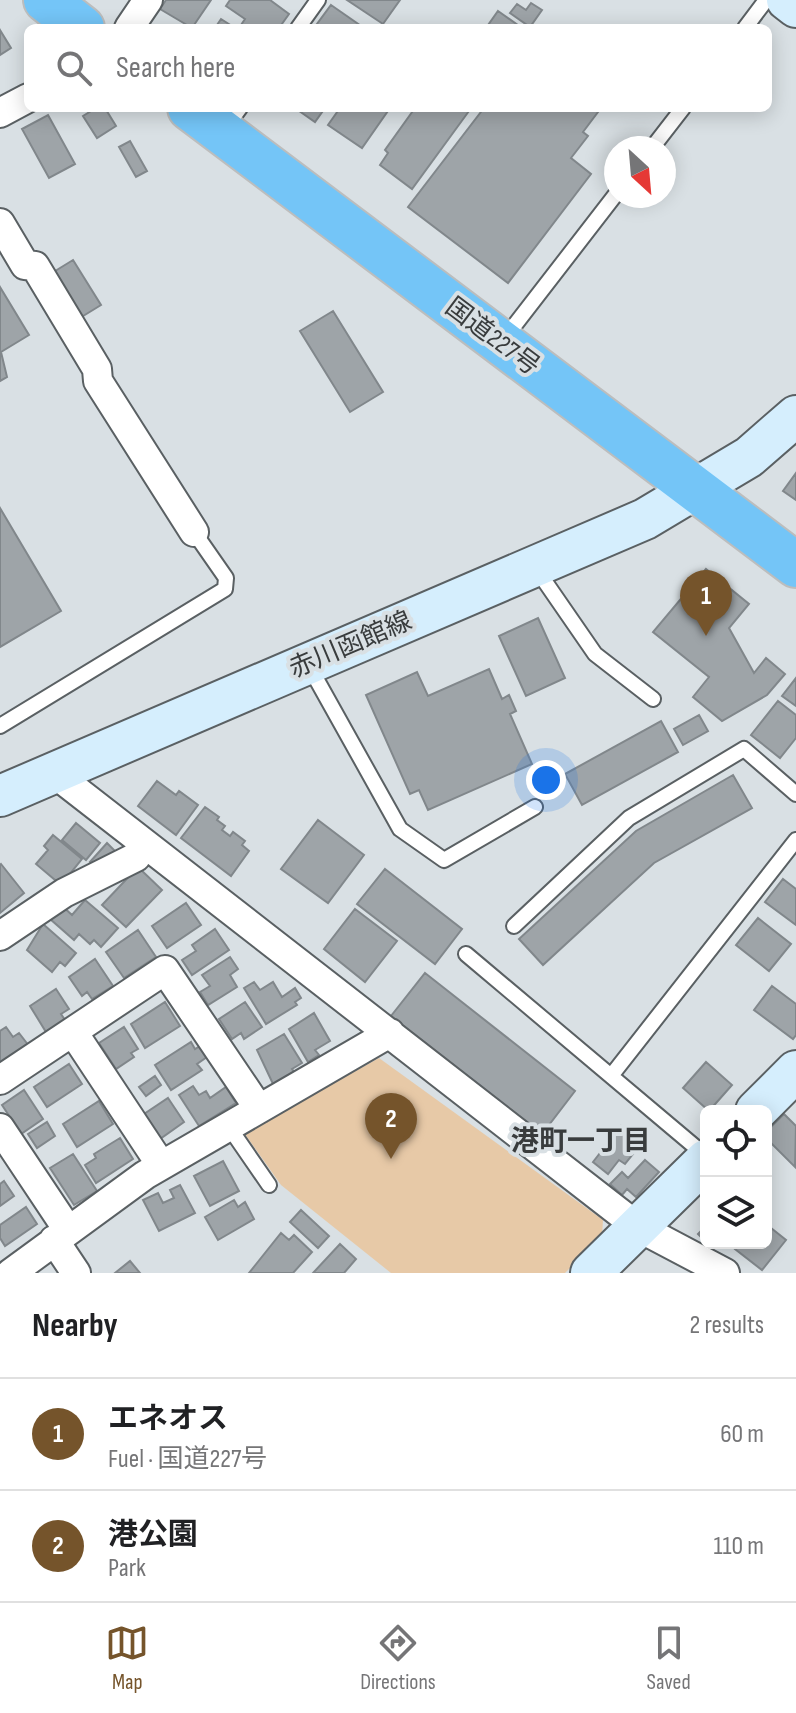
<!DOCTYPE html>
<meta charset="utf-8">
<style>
:root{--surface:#fff;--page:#f2f2f2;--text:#202124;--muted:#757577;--line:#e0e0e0;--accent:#75542b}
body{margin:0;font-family:"Sofia Sans Condensed","Noto Sans JP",sans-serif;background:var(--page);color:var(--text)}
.controls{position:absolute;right:24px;bottom:24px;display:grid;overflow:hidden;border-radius:12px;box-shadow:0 4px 20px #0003}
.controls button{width:72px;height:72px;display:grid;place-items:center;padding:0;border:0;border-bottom:2px solid var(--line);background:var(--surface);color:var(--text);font:40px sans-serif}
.compass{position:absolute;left:604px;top:136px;width:72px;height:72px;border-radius:50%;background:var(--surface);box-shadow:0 4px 20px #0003;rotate:154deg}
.you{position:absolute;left:546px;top:780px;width:28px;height:28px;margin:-20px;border:6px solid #fff;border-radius:50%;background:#1a73e8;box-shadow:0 0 0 12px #1a73e833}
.badge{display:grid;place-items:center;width:52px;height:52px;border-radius:50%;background:var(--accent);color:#fff;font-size:26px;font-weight:700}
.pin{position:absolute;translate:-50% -66px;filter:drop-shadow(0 2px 4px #0008)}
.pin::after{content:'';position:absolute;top:42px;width:28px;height:24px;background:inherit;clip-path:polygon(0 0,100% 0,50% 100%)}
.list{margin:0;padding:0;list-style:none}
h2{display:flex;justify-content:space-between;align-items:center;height:104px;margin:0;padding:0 32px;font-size:34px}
h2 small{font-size:26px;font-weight:400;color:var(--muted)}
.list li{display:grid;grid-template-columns:52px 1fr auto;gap:24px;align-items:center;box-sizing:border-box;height:112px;padding:0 32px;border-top:2px solid var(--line)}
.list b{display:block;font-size:30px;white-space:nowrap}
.list p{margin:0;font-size:26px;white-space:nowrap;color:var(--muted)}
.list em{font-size:26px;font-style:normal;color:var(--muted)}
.icon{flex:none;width:44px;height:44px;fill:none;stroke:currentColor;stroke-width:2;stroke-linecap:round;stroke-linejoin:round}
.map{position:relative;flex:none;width:796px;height:1273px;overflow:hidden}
.search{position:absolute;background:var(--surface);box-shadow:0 4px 20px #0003;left:24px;right:24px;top:24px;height:88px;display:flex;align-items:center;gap:20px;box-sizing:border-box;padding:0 28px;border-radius:12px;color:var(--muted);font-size:30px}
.sheet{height:328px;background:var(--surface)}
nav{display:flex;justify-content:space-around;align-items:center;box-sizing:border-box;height:112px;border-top:2px solid var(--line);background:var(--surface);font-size:22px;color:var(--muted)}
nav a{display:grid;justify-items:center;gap:4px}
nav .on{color:var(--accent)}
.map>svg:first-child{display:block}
.green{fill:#e7c9a7}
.building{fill:#9ea4a8;stroke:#81878b;stroke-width:2}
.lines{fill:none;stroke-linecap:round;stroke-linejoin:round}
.lane-casing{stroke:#5a6063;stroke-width:18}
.street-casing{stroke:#5a6063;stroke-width:32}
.secondary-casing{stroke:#5a6063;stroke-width:44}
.highway-casing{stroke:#bcbdbd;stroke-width:48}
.lane{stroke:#fff;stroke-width:14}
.street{stroke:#fff;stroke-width:28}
.secondary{stroke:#d5eefd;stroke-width:40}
.highway{stroke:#74c5f7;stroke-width:44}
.labels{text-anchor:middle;stroke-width:8;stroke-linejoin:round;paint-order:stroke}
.street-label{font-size:26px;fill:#393c3d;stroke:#d9e0e4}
.neighbourhood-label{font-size:28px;font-weight:bold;fill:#393c3d;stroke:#d9e0e4}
</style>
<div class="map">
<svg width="796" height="1273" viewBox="0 0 796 1273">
<rect width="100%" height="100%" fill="#d9e0e4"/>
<!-- green -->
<path class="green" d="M379,1058L603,1220L602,1236L565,1273H391L281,1185L244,1133Z"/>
<!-- building -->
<path class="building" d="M166,0H211L192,28L160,9Z
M230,0H270L289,14L279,28H245L241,25L245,19L226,6Z
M347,0H400L383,24Z
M531,3L542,10L530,27L510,13L517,4L526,10Z
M331,5L364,28H314Z
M498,11L522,28H486Z
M221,19L235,28H215Z
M0,30L11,48L0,55Z
M96,108H105L116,126L97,138L83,116Z
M295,108H325L315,122Z
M340,108H390L362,148L328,125Z
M415,108L469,111L412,189L380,165L388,153L385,150Z
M484,108H601L583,132L588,136L571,158L591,174L508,283L408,207Z
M48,115L75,164L49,178L22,129Z
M130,141L147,171L136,177L119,147Z
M73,260L101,305L75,321L47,276Z
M0,287L29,335L1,352L7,377L0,381Z
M333,311L383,392L350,412L300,331Z
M796,473V500L783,491Z
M0,508L61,611L0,647Z
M706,569L749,604L729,628L754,673L766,658L785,674L767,695L722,721L693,697L709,677L653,632Z
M538,618L565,678L526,696L499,636Z
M489,669L502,699L509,695L516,711L510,714L532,764L428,810L419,790L410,794L366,695L417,672L428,696Z
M796,678V706L782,696Z
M778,701L796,715V738L780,758L751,735Z
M699,715L708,731L683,745L674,729Z
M661,721L678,752L582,805L565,774Z
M733,775L752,808L654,863L543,965L519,939L636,831Z
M157,781L176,795L179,791L198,805L176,835L138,806Z
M205,807L219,817L217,820L225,826L222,830L230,836L233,832L245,841L242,845L249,851L231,876L181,838Z
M318,820L364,855L328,903L281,869Z
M76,823L100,843L86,860L62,840Z
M53,835L82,859L61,885L36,864L48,850L44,846Z
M107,843L116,852L95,866L90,862Z
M1,864L24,893L0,913V865Z
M138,867L162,890L126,927L102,905Z
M385,869L462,929L435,964L357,904Z
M783,879L796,889V925L765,902Z
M85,900L118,928L101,947L94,940L90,944L79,934L74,940L49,918L60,904L72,915Z
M186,903L201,925L167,948L152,926Z
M355,909L397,941L365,982L324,949Z
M758,918L791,944L769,971L736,945Z
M43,924L76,953L65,966L60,962L52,972L27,950Z
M215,929L229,950L192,975L182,960L196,951L192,945Z
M138,930L156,957L124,978L106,952Z
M230,957L238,969L230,975L237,987L208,1005L200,992L210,986L202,975Z
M95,959L113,986L92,999L87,992L82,996L69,977Z
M425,973L575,1091L542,1134L391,1016Z
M254,982L260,990L273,982L282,997L295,988L301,998L295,1002L297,1005L266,1024L244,988Z
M772,986L796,1004V1035L793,1039L754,1010Z
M56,989L69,1009L61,1014L65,1020L46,1032L30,1006Z
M165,1002L180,1026L145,1048L131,1024Z
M245,1002L262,1027L244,1039L241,1033L232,1039L219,1019Z
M314,1013L330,1041L315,1050L319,1055L308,1062L289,1029Z
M6,1027L13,1037L19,1033L29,1046L0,1067V1031Z
M124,1027L138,1049L131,1053L134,1057L116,1069L99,1043Z
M284,1034L302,1063L292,1069L295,1073L274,1086L257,1050Z
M191,1042L195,1049L200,1046L207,1057L197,1064L202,1070L171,1090L155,1065Z
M706,1062L732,1085L709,1111L683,1088Z
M69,1064L82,1084L47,1107L34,1087Z
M155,1076L161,1085L146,1096L139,1087Z
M193,1086L199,1095L206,1091L210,1098L226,1087L236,1103L199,1126L179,1095Z
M24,1090L43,1119L21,1134L2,1105Z
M168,1098L184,1122L160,1139L144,1114Z
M99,1101L113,1124L77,1147L63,1124Z
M784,1114L796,1126L795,1167L766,1138V1132Z
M47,1122L55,1136L37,1148L28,1134Z
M621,1126L642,1143L625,1164L619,1160L608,1174L593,1162Z
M120,1138L133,1159L96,1183L85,1165L96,1158L94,1154Z
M73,1154L97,1191L74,1205L50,1168Z
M645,1160L659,1172L636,1197L627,1189L622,1195L610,1184L622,1172L628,1178Z
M223,1161L239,1191L210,1206L194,1176Z
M4,1181L14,1196L0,1206V1184Z
M180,1185L195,1213L159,1231L143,1200L158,1193L163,1203L174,1198L170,1190Z
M234,1200L238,1207L245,1202L254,1219L218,1240L205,1217Z
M26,1207L37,1224L5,1246L0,1238V1225Z
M301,1210L329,1236L318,1248L290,1222Z
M766,1224L786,1240L762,1270L735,1249L740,1243H766Z
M706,1226V1242L698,1234Z
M281,1233L289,1240L294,1235L312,1252L293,1273H249Z
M340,1244L356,1259L344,1273H313Z
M130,1261L140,1273H115Z"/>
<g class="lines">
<!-- lane casing -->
<g class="lane-casing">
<path id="lane" d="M298,28L318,0
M745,28L766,0
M224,130L240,108
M652,148L683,108
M504,339L616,194
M537,570L595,654L653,699
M309,666L400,829L444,860L535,807
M0,726L225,589L226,578L194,532
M514,926L629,818L744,749L796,794
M466,954L706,1156
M611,1076L796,840
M229,1127L269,1185"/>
</g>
<!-- street casing -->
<g class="street-casing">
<path id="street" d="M129,28L148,0
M0,113L28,98
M0,223L25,265L35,266L97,369L98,381L194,532
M54,773L638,1227L725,1273
M0,936L64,893L136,857
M73,1032L161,1165
M0,1080L165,970L259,1109
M0,1128L68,1230
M54,1240L76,1273
M11,1273L145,1175L390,1033"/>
</g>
<!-- secondary casing -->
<g class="secondary-casing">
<path id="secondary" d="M787,0L796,7
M0,796L645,519L749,457L796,416
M756,1111L796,1071
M591,1273L706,1160"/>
</g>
<!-- highway casing -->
<g class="highway-casing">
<path id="highway" d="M46,0L82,28
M190,108L796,565"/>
</g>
<!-- lane -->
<use href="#lane" class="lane"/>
<!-- street -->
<use href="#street" class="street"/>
<!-- secondary -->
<use href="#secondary" class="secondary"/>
<!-- highway -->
<use href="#highway" class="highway"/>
</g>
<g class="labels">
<!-- street labels -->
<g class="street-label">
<text transform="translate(493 336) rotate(37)" y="9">国道227号</text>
<text transform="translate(350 644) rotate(-23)" y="9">赤川函館線</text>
</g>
<!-- neighbourhood labels -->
<g class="neighbourhood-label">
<text x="581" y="1150">港町一丁目</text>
</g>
</g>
</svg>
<div class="controls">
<button><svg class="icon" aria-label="locate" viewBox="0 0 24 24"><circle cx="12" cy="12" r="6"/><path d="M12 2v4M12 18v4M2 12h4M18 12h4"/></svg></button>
<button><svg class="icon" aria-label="layers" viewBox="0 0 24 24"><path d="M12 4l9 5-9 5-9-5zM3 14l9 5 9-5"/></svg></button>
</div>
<svg class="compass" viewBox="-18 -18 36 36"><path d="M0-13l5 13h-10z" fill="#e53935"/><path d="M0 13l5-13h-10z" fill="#757577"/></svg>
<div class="you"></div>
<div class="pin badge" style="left:706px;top:636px">1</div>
<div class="pin badge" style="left:391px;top:1159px">2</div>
<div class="search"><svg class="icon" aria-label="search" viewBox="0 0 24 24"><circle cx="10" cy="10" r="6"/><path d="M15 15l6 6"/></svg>Search here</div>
</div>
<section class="sheet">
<h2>Nearby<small>2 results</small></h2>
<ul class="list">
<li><span class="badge">1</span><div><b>エネオス</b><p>Fuel · 国道227号</p></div><em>60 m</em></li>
<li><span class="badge">2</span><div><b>港公園</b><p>Park</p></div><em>110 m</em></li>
</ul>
</section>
<nav>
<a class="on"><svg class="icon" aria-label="map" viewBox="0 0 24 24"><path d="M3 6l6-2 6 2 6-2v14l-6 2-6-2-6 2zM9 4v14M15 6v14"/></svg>Map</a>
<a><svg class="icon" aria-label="directions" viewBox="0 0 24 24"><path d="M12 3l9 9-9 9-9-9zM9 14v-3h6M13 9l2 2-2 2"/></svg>Directions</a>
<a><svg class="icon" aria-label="saved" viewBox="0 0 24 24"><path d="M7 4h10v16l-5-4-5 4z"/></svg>Saved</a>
</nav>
